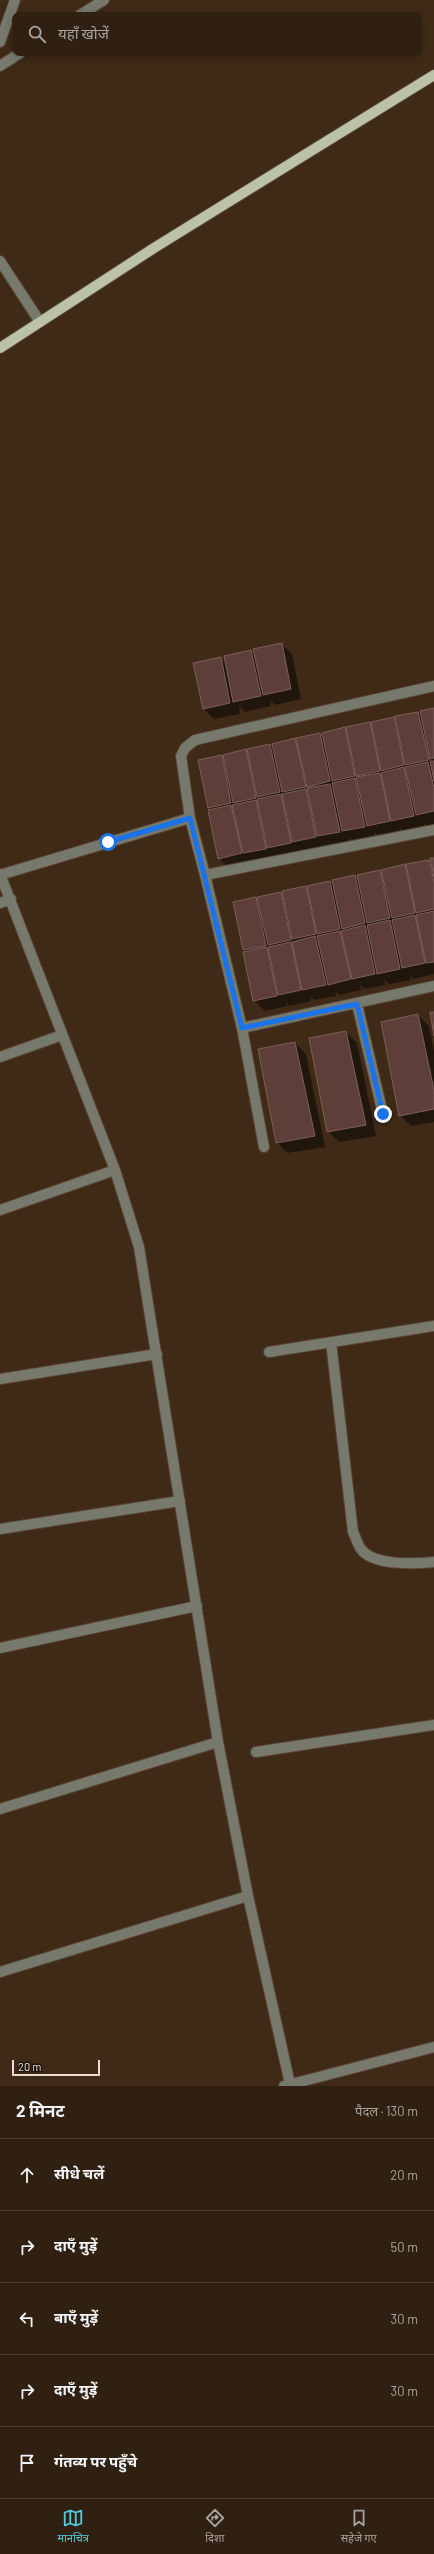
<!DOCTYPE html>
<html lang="hi">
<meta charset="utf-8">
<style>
:root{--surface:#2f2011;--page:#3b2d1f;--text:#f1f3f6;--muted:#a7a39f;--line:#4a3e31;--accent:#52cbda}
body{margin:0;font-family:Barlow,"Noto Sans Devanagari",sans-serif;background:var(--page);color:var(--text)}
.scale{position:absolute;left:12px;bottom:10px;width:88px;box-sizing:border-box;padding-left:4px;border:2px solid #eadcd0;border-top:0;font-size:11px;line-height:14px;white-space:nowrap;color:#eadcd0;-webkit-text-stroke:3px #1f150d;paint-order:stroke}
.stop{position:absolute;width:12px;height:12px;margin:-9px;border:3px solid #1a73e8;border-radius:50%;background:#fff}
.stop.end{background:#1a73e8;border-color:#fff;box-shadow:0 1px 4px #0008}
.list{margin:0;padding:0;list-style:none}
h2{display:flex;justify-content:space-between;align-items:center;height:52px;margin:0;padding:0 16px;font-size:17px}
h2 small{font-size:13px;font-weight:400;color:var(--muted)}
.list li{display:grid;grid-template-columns:26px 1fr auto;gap:12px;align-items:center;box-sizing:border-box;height:72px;padding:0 16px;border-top:1px solid var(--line)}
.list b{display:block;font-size:15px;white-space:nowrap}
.list em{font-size:13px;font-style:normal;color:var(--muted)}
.icon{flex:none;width:22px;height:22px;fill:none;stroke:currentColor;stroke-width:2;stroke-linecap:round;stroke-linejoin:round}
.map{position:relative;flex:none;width:434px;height:2086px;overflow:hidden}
.search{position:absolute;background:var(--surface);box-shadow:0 2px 10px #0003;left:12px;right:12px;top:12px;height:44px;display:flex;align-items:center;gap:10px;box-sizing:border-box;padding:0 14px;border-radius:8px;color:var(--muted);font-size:15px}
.sheet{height:412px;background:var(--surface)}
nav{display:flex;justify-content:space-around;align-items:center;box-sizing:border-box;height:56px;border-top:1px solid var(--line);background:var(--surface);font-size:11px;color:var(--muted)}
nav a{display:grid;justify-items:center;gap:2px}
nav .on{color:var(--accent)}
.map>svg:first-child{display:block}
.shadow{fill:#0007}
.building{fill:#5d3e39;stroke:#7e5e58}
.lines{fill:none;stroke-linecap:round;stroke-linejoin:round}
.minor-casing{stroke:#5a4635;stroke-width:12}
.major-casing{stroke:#5a4635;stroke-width:12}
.minor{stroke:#76796c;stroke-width:10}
.major{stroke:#bcc2a7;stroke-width:10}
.route{stroke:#1a73e8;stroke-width:5}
</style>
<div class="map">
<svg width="434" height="2086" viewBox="0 0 434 2086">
<rect width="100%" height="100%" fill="#3f2a17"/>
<!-- shadow -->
<path class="shadow" d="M281,644L292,654L301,699L275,705L270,700L271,706L245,712L239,706L240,714L214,719L204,709L221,658L226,664L251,651L256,656Z
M434,709V824L427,826L424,822L425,827L403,832L400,828V832L379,836L374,832L375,837L354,842L349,837L350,842L328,847L325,843L326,848L304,853L300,848L301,853L279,858L275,854L276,859L255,864L251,860L252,864L230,869L219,858L212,810L209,808L221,756L225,759L246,750L249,754L270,745L274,749L295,739L299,743L319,734L324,739L345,729L349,733L369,723L373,727L394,718L398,722L396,717L418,713L422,716Z
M434,859V974L413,979L410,975L411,980L389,984L384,979L385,985L364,989L360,985L361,990L339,995L335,991L336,996L314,1000L310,996L311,1001L289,1006L286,1002L287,1006L265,1011L254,1000L247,953L244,950L256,898L259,901L280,893L284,896L305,887L309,891L330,882L334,885L354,876L359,881L380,871L383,874L404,866L408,869L429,861L432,864Z
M418,1015L429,1026L434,1051V1122L411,1126L400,1115Z
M346,1032L357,1043L376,1136L339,1142L328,1131Z
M295,1043L306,1054L325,1147L287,1153L277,1142Z"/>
<!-- building -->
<path class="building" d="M282,643L291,689L263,695L253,649Z
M251,650L261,696L233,702L224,656Z
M221,657L230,703L203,709L193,663Z
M434,708V758L430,759L420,711Z
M418,712L429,760L405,765L395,716Z
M394,717L404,765L381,771L371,722Z
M370,722L380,771L356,776L346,727Z
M345,727L355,776L332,781L322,733Z
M320,733L330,781L307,787L296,738Z
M295,738L306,787L282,792L272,744Z
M270,744L280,792L257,797L247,749Z
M246,749L256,798L233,803L223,755Z
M222,755L231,803L208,808L198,760Z
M430,761H434V781Z
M428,762L434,788V811L416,815L405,767Z
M404,767L414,816L391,821L381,773Z
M380,773L390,821L367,826L356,777Z
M355,778L365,827L342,831L332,783Z
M330,784L340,832L317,836L307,788Z
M306,789L316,837L292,842L282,794Z
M281,794L291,843L267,848L257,799Z
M256,800L266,849L243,853L232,805Z
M231,805L242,853L218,859L208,810Z
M430,858H434V877Z
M429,860L434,882V909L416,913L406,864Z
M405,864L415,913L392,918L381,870Z
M380,870L390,918L367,923L357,875Z
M355,875L365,923L342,929L332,880Z
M330,881L340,929L317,934L307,886Z
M306,886L316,934L292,939L282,891Z
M281,892L291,940L268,945L257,897Z
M256,897L266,946L243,950L233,902Z
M434,911V962L426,963L416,915Z
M415,915L425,963L402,968L392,920Z
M390,920L400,969L377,974L367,925Z
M365,925L375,974L352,979L341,931Z
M340,931L351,979L328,985L317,936Z
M315,936L326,985L302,990L292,942Z
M291,942L301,990L278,995L268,947Z
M267,947L277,996L253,1001L243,952Z
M430,1012H434V1036Z
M418,1014L434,1090V1109L399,1116L381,1022Z
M346,1031L366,1125L327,1132L309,1038Z
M295,1042L315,1136L276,1143L258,1049Z"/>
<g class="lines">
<!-- minor casing -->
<g class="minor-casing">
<path id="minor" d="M80,15L104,0
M0,42L15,0
M0,66L20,53
M0,261L40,322
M190,818L181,756L185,748L195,740L434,686
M0,874L115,1170L139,1247L218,1742L248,1896L290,2084
M0,875L190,818L205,875L434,830
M205,875L242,1028L434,986
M0,903L11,899
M357,1004L383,1114
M242,1028L264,1147
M0,1057L62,1035
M0,1210L115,1170
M331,1342L353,1532C356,1537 357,1544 361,1549C373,1566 416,1564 434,1562
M269,1352L434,1326
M0,1379L157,1354
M0,1529L180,1501
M0,1648L197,1606
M256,1752L434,1725
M0,1809L218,1742
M0,1972L248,1896
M284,2086L434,2047"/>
</g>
<!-- major casing -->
<g class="major-casing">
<path id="major" d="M0,348L154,248L434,75"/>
</g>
<!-- minor -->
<use href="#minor" class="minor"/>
<!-- major -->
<use href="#major" class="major"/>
</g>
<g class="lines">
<!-- route -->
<path class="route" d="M108,842L190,818L242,1028L357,1004L383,1114"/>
</g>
</svg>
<div class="scale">20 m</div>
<div class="stop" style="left:108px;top:842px"></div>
<div class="stop end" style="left:383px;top:1114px"></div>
<div class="search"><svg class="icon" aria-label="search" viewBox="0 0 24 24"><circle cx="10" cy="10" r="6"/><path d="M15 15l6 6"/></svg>यहाँ खोजें</div>
</div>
<section class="sheet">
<h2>2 मिनट<small>पैदल · 130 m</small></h2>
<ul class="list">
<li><svg class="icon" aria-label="ahead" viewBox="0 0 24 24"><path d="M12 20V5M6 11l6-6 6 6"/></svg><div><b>सीधे चलें</b></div><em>20 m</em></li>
<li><svg class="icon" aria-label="right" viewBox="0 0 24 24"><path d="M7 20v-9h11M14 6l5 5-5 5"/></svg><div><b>दाएँ मुड़ें</b></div><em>50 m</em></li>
<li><svg class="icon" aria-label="left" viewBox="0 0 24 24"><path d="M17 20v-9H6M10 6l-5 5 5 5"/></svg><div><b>बाएँ मुड़ें</b></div><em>30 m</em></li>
<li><svg class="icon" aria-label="right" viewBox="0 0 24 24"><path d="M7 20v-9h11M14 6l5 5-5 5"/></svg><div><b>दाएँ मुड़ें</b></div><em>30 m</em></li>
<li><svg class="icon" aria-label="arrive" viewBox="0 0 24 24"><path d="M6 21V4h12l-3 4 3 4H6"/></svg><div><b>गंतव्य पर पहुँचे</b></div></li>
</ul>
</section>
<nav>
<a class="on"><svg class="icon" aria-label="map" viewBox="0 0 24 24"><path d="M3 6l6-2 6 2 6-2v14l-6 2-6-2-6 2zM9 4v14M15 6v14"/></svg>मानचित्र</a>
<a><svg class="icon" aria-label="directions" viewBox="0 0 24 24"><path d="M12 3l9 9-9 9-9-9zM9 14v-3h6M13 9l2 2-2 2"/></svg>दिशा</a>
<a><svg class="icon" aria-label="saved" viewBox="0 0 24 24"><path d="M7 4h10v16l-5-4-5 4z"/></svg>सहेजे गए</a>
</nav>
